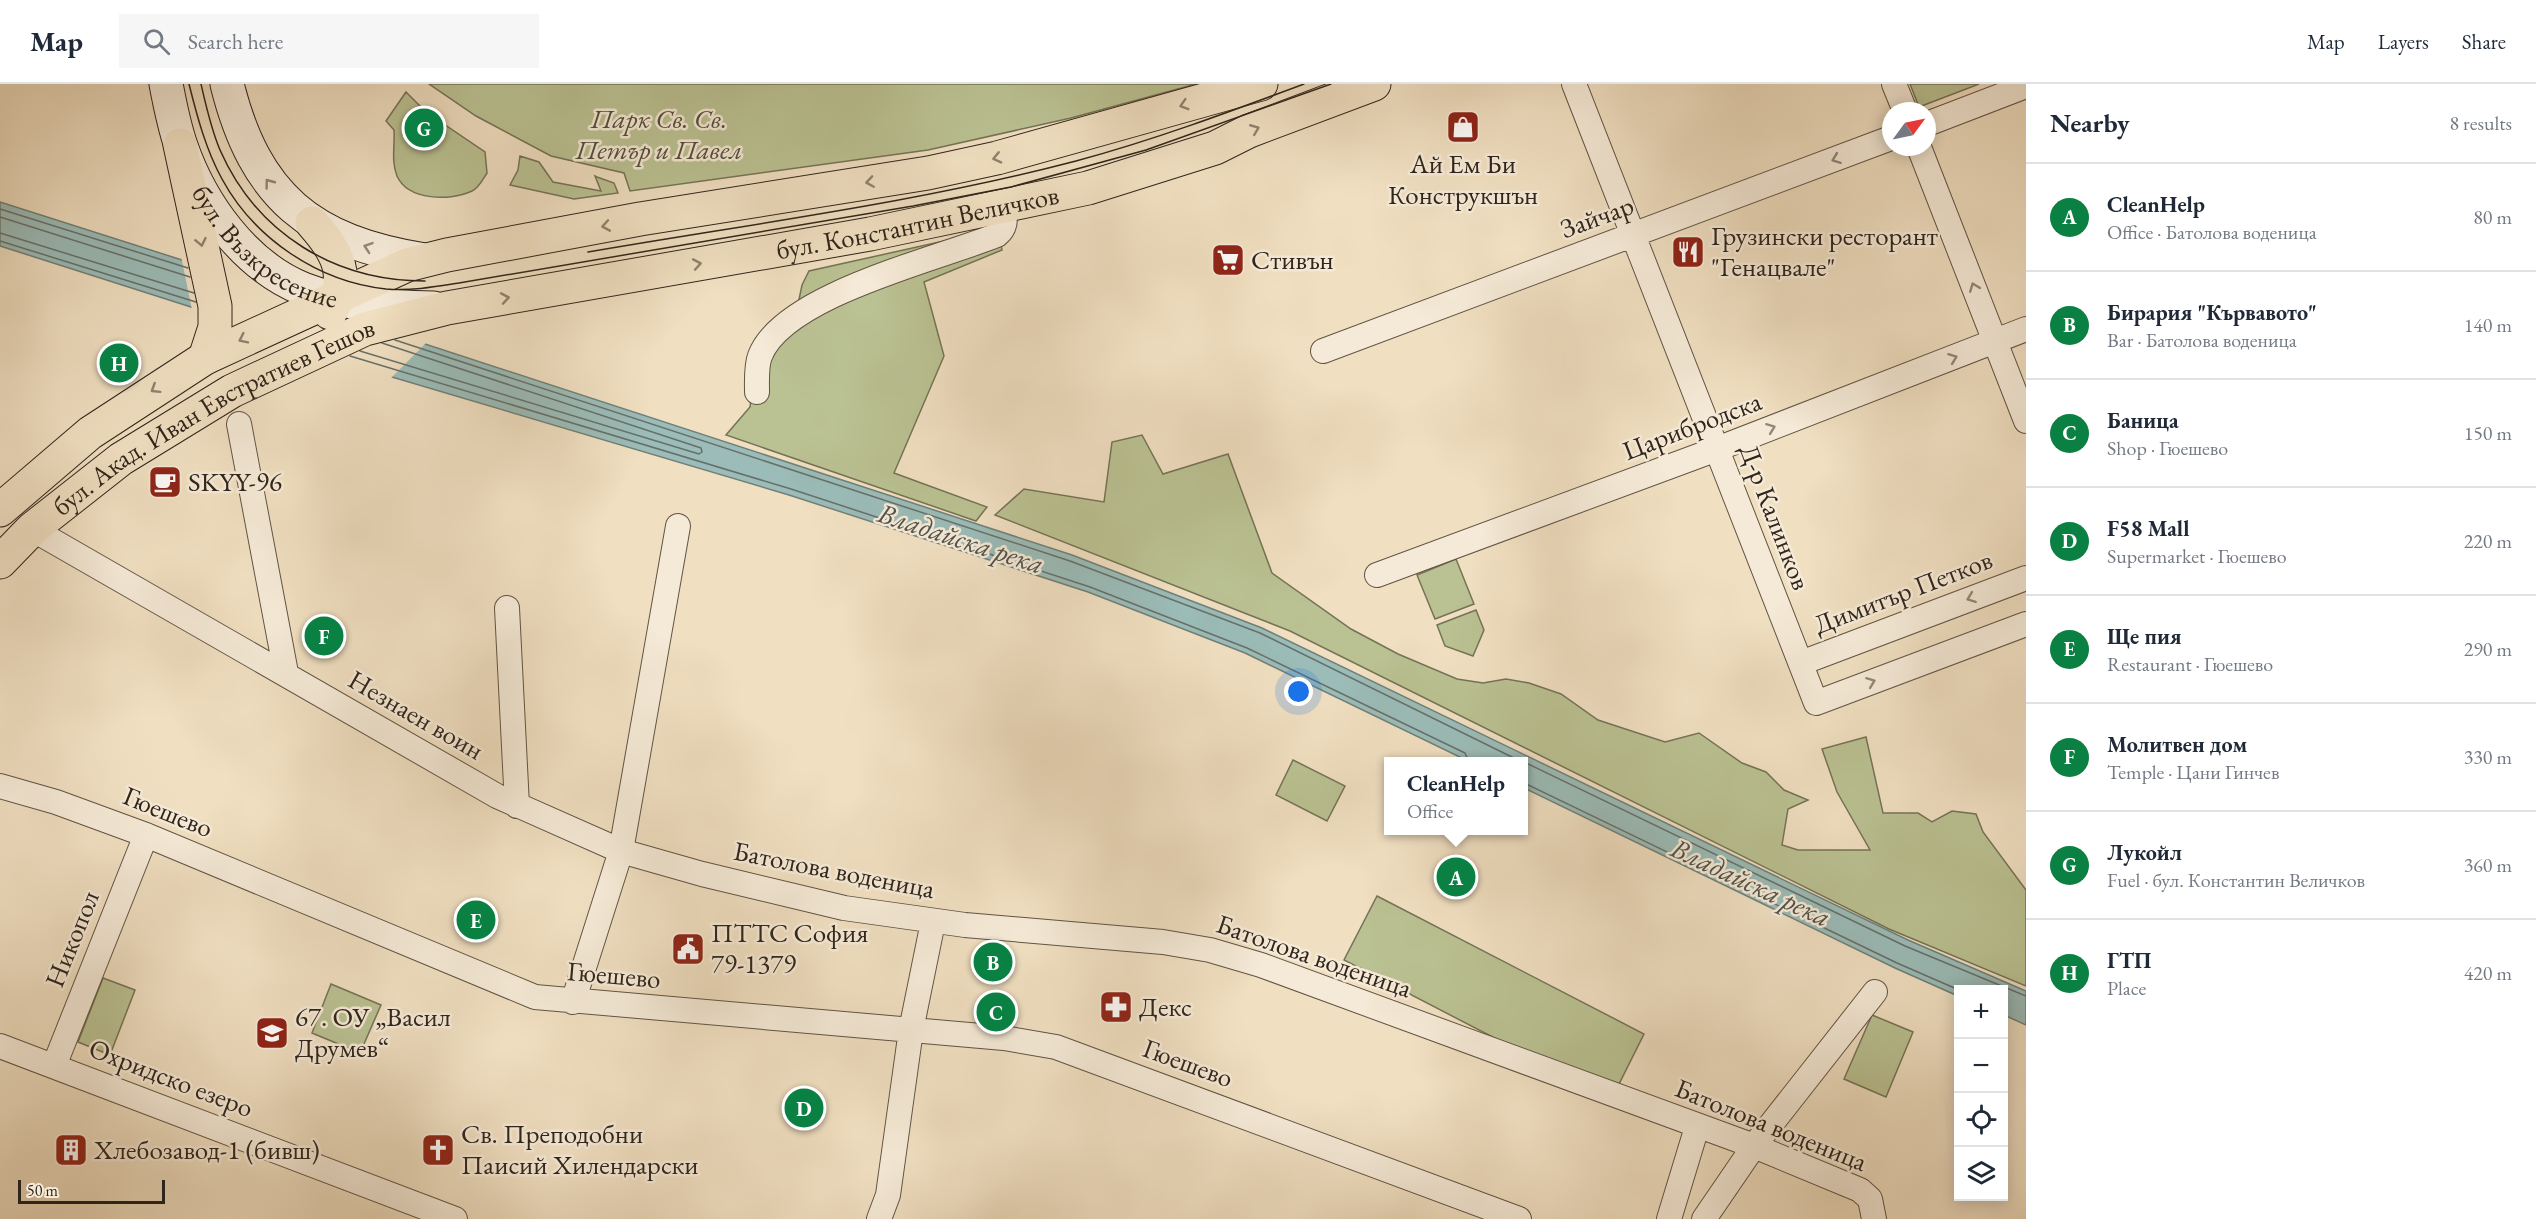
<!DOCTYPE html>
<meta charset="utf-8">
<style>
:root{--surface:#fff;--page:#f6f6f7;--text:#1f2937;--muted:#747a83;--line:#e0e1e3;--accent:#0b8043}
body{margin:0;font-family:"EB Garamond",serif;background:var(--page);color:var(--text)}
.controls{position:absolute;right:18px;bottom:18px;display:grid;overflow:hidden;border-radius:0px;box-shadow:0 3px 15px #0003}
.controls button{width:54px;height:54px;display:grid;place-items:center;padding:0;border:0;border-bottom:2px solid var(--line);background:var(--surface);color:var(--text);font:30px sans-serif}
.compass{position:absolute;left:1882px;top:18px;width:54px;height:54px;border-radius:50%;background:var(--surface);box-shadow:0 3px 15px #0003;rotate:57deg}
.scale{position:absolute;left:18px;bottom:15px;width:147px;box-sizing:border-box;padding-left:6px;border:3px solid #30251b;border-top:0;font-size:16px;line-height:21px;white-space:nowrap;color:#30251b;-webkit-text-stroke:4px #f5ead7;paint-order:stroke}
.you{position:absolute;left:1299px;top:608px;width:21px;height:21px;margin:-15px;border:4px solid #fff;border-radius:50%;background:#1a73e8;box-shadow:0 0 0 9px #1a73e833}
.badge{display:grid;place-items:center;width:39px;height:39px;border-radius:50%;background:var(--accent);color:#fff;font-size:20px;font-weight:700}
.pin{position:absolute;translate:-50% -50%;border:3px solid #fff;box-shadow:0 2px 6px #0006}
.popup{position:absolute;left:1384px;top:673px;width:144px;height:78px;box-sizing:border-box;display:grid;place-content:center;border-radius:0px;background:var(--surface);filter:drop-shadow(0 2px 4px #0005);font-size:20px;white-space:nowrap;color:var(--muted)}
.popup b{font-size:22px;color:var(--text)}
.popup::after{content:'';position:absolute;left:50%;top:100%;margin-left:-12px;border:12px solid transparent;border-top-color:var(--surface)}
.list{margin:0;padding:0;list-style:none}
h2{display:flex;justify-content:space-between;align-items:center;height:78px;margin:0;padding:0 24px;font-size:26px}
h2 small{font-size:20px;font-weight:400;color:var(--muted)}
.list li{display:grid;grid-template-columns:39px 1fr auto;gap:18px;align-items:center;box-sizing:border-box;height:108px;padding:0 24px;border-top:2px solid var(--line)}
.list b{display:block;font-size:22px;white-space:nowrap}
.list p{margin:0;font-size:20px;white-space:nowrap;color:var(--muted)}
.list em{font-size:20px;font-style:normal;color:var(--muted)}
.icon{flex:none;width:33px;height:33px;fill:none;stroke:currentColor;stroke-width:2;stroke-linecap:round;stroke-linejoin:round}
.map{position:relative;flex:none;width:2026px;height:1135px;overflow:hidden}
header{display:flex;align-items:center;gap:36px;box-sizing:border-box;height:84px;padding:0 30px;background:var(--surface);border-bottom:2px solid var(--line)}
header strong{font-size:28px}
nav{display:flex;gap:33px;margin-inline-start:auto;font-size:21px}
.search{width:420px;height:54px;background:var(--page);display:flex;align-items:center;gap:15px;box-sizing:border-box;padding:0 21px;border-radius:0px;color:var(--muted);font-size:22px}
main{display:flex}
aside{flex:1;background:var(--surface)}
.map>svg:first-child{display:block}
.green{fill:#bac192;stroke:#757356;stroke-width:1.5}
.water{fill:#9bbcb8;stroke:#708079;stroke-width:1.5}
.pier{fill:#f0dfc1}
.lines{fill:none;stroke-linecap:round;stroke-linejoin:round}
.shore{stroke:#66706a;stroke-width:1.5}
.minor-casing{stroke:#605444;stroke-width:26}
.secondary-casing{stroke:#30251b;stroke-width:35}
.primary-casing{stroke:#30251b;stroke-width:35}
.minor{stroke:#f5ead7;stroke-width:24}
.secondary{stroke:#f5ead7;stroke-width:33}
.primary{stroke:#f0dfc1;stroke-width:33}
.tram{stroke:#30251b;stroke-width:1.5}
.oneway{stroke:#90826e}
.oneway2{stroke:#928879}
.labels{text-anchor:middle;stroke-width:5;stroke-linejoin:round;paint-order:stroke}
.park-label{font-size:27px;font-style:italic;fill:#524c39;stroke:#f5ead7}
.poi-label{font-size:27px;fill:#30251b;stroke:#f5ead7;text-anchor:start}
.street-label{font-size:27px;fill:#30251b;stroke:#f5ead7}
.water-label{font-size:28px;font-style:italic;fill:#50524a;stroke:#f5ead7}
</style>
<header>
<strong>Map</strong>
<div class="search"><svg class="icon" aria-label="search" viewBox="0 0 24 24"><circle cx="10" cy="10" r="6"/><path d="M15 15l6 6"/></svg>Search here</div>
<nav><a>Map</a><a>Layers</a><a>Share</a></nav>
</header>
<main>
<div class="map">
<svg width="2026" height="1135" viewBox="0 0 2026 1135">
<rect width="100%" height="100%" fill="#f0dfc1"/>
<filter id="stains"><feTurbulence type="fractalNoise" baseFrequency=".00333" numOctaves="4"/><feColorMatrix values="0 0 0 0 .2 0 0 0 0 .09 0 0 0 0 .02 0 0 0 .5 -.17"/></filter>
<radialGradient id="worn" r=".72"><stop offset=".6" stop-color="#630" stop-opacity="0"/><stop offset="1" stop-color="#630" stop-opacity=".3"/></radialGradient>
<!-- green -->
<path class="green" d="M429,0H1196L1071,34L928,66L630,107L624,89L551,72L476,32Z
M1910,0H1979L1919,23Z
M406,8L426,28L485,68L487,89C483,95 479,104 472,107C451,117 408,117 397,92C391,77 395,61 394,46L386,37Z
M520,72L539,78L553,98L601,107L595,92L597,93L614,99L618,109L574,115L510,101L518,86Z
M998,145L1002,166L924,198L944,272L894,389L987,423L976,437L726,351L750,323L759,256L797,225L802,201L809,187Z
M1142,351L1163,390L1228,370L1272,489L1351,545L1398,570L1457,595L1483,599L1506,595L1529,599L1561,610L1598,636L1665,658L1699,649L1742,679L1766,688L1784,706L1808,716L1788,725L1782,761L1798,766H1870L1837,708L1822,665L1866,653L1883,729H1918L1932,738L1952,727L1976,730L1983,748L2026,806V902L1889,845L1290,547L995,431L1024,405L1104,418L1112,358Z
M1456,475L1474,520L1435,535L1417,491Z
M1476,526L1484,546L1473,572L1445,562L1437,541Z
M1293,676L1345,702L1327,737L1276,711Z
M1377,812L1644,950L1619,1000L1510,962L1344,876Z
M103,894L135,906L110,971L78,958Z
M331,900L381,921L360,969L312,949Z
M1872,931L1913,948L1886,1013L1844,995Z"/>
<!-- water -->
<path class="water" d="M0,118L182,176L425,260L1072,471L1262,544L1908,856L2026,907V941L2004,931V906H1958V912L1895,884L1524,704V678L1468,677L1245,569L1088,508L789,411L392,293L191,223L0,162Z"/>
<!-- pier -->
<path class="pier" d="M181,172L428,257L390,295L192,226Z"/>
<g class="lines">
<!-- shore -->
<path class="shore" d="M0,125L188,184
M0,133L190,193
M0,149L194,209
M0,157L196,218
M395,256L1070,477L1260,549L1522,678
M360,267L699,370L702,368L701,364L382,259
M350,272L791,405L1090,503L1247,564L1465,669L1469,678
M1524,678L1905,862L2026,912
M1524,699L1897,879L1959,906"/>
<!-- minor casing -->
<g class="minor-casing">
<path id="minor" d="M1574,0L1816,619L2026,540
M1894,0L1905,27
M1927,40L2026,2
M1919,63L2026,337
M1323,267L1891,54
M757,308C757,297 756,282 760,272C783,211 938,175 997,151C1007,143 1005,135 1004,123
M239,340L286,589
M32,445L497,712L621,767L702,790L844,824L965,841L1163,858L1210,866L1261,881L1754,1062L1860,1106L1870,1115L1874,1135
M1377,491L1717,365L2026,245
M507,524L517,722
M1801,579L2026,494
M0,702L56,718L146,751L535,913L1004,954L1056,963L1519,1135
M573,918L621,767L678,442
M0,962L455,1135
M54,982L146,751
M879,1135L888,1111L911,946L933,838
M1669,1135L1697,1043
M1704,1135L1754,1062L1875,908"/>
</g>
<!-- secondary casing -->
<g class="secondary-casing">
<g id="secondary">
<path id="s1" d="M166,0C170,21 174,42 181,62C201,120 244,181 303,205C343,221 391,223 434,224"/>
<path d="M227,0C255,113 311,158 425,176"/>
</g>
</g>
<!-- primary casing -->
<g class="primary-casing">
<g id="primary">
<path d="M180,61L215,222V243L205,274"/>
<path d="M312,139C338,168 351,192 330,229"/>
<path d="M0,426L90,349L205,274L407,181L447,171L640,135L928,89L997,74L1261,0"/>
<path id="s2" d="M0,478L32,445L121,375L232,307L365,245L447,224L870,150L1088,104L1215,64L1249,47L1374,0"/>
</g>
</g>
<!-- minor -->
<use href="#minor" class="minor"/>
<!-- secondary -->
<use href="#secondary" class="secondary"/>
<!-- primary -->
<use href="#primary" class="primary"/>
<!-- tram -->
<path class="tram" d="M189,0C197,32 206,66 222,95C254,154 318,198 386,205C411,207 434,203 459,199L913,122L1011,103L1146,66L1331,0
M201,0C206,22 211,45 220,66C257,150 335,197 425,197
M588,168C750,140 916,119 1076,77C1154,56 1229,28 1304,0"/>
</g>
<!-- one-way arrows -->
<defs><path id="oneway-chevron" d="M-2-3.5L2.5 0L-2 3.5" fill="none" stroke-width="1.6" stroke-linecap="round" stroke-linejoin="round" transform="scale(1.5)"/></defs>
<g class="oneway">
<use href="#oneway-chevron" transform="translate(1184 21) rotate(163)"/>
<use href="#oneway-chevron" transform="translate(1255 45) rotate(-22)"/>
<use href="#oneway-chevron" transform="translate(997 74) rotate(167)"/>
<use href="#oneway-chevron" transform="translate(870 98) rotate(171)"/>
<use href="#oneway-chevron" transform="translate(606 142) rotate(170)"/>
<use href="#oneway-chevron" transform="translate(201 158) rotate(78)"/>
<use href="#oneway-chevron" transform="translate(697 180) rotate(-10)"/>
<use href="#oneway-chevron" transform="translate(505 214) rotate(-10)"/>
<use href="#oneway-chevron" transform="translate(243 255) rotate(154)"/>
<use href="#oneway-chevron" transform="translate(155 305) rotate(148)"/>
</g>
<g class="oneway2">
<use href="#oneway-chevron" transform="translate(1836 75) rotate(159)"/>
<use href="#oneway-chevron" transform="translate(269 99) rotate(-127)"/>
<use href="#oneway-chevron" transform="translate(368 163) rotate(-161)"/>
<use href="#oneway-chevron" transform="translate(1974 203) rotate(-111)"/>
<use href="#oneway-chevron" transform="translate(1953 274) rotate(-21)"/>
<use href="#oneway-chevron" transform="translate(1771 344) rotate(-21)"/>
<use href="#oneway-chevron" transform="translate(1971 514) rotate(159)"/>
<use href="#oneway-chevron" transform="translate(1871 598) rotate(-21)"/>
</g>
<!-- icons -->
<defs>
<g id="shop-square" transform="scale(1.725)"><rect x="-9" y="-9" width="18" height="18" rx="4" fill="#8f2418" stroke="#f5ead7"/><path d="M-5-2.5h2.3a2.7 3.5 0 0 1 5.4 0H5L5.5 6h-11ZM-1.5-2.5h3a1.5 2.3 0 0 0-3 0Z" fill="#fff"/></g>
<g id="restaurant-square" transform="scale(1.725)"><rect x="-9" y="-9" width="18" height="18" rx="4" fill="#8f2418" stroke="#f5ead7"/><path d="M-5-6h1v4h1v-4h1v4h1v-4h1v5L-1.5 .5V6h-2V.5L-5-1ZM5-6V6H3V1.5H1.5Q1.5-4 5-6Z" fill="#fff"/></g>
<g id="supermarket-square" transform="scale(1.725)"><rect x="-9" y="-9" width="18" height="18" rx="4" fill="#8f2418" stroke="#f5ead7"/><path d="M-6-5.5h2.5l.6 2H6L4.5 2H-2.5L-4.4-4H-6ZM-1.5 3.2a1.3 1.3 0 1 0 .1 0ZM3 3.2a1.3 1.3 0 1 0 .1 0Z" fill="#fff"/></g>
<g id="cafe-square" transform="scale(1.725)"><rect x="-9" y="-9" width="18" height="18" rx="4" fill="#8f2418" stroke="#f5ead7"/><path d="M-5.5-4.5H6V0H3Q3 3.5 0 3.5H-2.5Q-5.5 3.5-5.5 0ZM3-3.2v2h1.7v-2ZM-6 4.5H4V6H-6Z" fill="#fff"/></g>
<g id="civic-square" transform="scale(1.725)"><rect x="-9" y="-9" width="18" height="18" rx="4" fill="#8f2418" stroke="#f5ead7"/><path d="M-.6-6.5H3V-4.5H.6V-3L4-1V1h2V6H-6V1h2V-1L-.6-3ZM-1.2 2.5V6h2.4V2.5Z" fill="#fff"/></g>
<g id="pharmacy-square" transform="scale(1.725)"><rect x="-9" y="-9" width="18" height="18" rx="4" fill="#8f2418" stroke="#f5ead7"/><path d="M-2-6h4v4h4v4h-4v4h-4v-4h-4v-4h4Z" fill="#fff"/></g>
<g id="school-square" transform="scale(1.725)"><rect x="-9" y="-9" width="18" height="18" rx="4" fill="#8f2418" stroke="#f5ead7"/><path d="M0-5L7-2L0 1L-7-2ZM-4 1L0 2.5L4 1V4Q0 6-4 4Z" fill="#fff"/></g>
<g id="building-square" transform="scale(1.725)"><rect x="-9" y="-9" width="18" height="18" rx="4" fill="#8f2418" stroke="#f5ead7"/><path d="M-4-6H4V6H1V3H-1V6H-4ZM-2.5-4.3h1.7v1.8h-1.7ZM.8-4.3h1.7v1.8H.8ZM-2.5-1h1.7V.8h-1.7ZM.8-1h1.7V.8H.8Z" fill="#fff"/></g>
<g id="church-square" transform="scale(1.725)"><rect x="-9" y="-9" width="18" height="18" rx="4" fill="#8f2418" stroke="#f5ead7"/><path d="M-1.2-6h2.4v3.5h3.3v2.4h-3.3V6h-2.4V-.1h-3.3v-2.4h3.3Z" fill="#fff"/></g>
</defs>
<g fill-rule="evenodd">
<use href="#shop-square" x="1463" y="43"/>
<use href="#restaurant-square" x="1688" y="168"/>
<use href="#supermarket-square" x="1228" y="176"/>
<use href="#cafe-square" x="165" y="398"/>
<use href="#civic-square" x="688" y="865"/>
<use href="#pharmacy-square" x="1116" y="923"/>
<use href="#school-square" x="272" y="949"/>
<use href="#building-square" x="71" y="1066"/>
<use href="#church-square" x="438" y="1066"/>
</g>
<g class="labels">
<!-- park labels -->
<g class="park-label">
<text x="659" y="44">Парк Св. Св.<tspan x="659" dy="31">Петър и Павел</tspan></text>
</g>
<!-- poi labels -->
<g class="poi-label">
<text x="1463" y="89" text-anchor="middle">Ай Ем Би<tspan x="1463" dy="31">Конструкшън</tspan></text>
<text x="1711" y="161">Грузински ресторант<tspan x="1711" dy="31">"Генацвале"</tspan></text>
<text x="1251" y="185">Стивън</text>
<text x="188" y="407">SKYY-96</text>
<text x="711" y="858">ПТТС София<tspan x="711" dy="31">79-1379</tspan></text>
<text x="1139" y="932">Декс</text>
<text x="295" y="942">67. ОУ „Васил<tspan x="295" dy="31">Друмев“</tspan></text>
<text x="461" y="1059">Св. Преподобни<tspan x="461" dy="31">Паисий Хилендарски</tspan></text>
<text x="94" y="1075">Хлебозавод-1 (бивш)</text>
</g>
<!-- street labels -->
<g class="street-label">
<text transform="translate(1597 133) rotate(-20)" y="9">Зайчар</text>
<text dy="9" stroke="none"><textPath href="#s2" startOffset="999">бул. Константин Величков</textPath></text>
<text dy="9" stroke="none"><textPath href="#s1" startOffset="201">бул. Възкресение</textPath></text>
<text dy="9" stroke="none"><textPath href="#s2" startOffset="261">бул. Акад. Иван Евстратиев Гешов</textPath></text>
<text transform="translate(1692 342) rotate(-21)" y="9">Царибродска</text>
<text transform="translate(1775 433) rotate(69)" y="9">Д-р Калинков</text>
<text transform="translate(1903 508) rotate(-21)" y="9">Димитър Петков</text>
<text transform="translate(416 631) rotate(30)" y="9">Незнаен воин</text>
<text transform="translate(168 728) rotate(22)" y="9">Гюешево</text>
<text transform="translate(834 786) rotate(11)" y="9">Батолова воденица</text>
<text transform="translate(72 855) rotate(-68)" y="9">Никопол</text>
<text transform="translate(1314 872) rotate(19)" y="9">Батолова воденица</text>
<text transform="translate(614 891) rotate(5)" y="9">Гюешево</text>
<text transform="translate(1188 979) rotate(20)" y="9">Гюешево</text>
<text transform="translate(171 994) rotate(21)" y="9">Охридско езеро</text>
<text transform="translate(1771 1041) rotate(22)" y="9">Батолова воденица</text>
</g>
<!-- water labels -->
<g class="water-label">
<text transform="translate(961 454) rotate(18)" y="10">Владайска река</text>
<text transform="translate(1751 798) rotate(25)" y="10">Владайска река</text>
</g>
</g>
<rect width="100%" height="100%" filter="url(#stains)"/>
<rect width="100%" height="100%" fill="url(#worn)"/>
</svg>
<div class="controls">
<button>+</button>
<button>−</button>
<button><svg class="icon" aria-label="locate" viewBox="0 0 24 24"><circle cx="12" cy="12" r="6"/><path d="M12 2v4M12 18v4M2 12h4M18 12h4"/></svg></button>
<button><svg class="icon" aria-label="layers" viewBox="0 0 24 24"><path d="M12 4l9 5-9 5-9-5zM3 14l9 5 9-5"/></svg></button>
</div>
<svg class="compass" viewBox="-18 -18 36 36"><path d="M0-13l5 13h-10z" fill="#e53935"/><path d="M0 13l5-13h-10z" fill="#747a83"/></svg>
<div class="scale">50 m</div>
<div class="you"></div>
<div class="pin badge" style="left:1456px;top:793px">A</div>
<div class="popup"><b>CleanHelp</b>Office</div>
<div class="pin badge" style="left:993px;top:878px">B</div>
<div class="pin badge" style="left:996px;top:928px">C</div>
<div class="pin badge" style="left:804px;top:1024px">D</div>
<div class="pin badge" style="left:476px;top:836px">E</div>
<div class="pin badge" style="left:324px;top:552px">F</div>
<div class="pin badge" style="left:424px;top:44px">G</div>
<div class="pin badge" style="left:119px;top:279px">H</div>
</div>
<aside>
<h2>Nearby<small>8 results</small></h2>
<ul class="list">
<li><span class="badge">A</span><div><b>CleanHelp</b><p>Office · Батолова воденица</p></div><em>80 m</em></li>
<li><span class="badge">B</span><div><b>Бирария &quot;Кървавото&quot;</b><p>Bar · Батолова воденица</p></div><em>140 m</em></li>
<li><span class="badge">C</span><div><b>Баница</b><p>Shop · Гюешево</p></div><em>150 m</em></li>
<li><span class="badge">D</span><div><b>F58 Mall</b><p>Supermarket · Гюешево</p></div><em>220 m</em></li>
<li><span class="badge">E</span><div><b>Ще пия</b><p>Restaurant · Гюешево</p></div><em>290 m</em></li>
<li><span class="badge">F</span><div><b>Молитвен дом</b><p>Temple · Цани Гинчев</p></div><em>330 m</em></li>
<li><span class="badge">G</span><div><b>Лукойл</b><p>Fuel · бул. Константин Величков</p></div><em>360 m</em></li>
<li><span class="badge">H</span><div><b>ГТП</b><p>Place</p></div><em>420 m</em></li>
</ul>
</aside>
</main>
